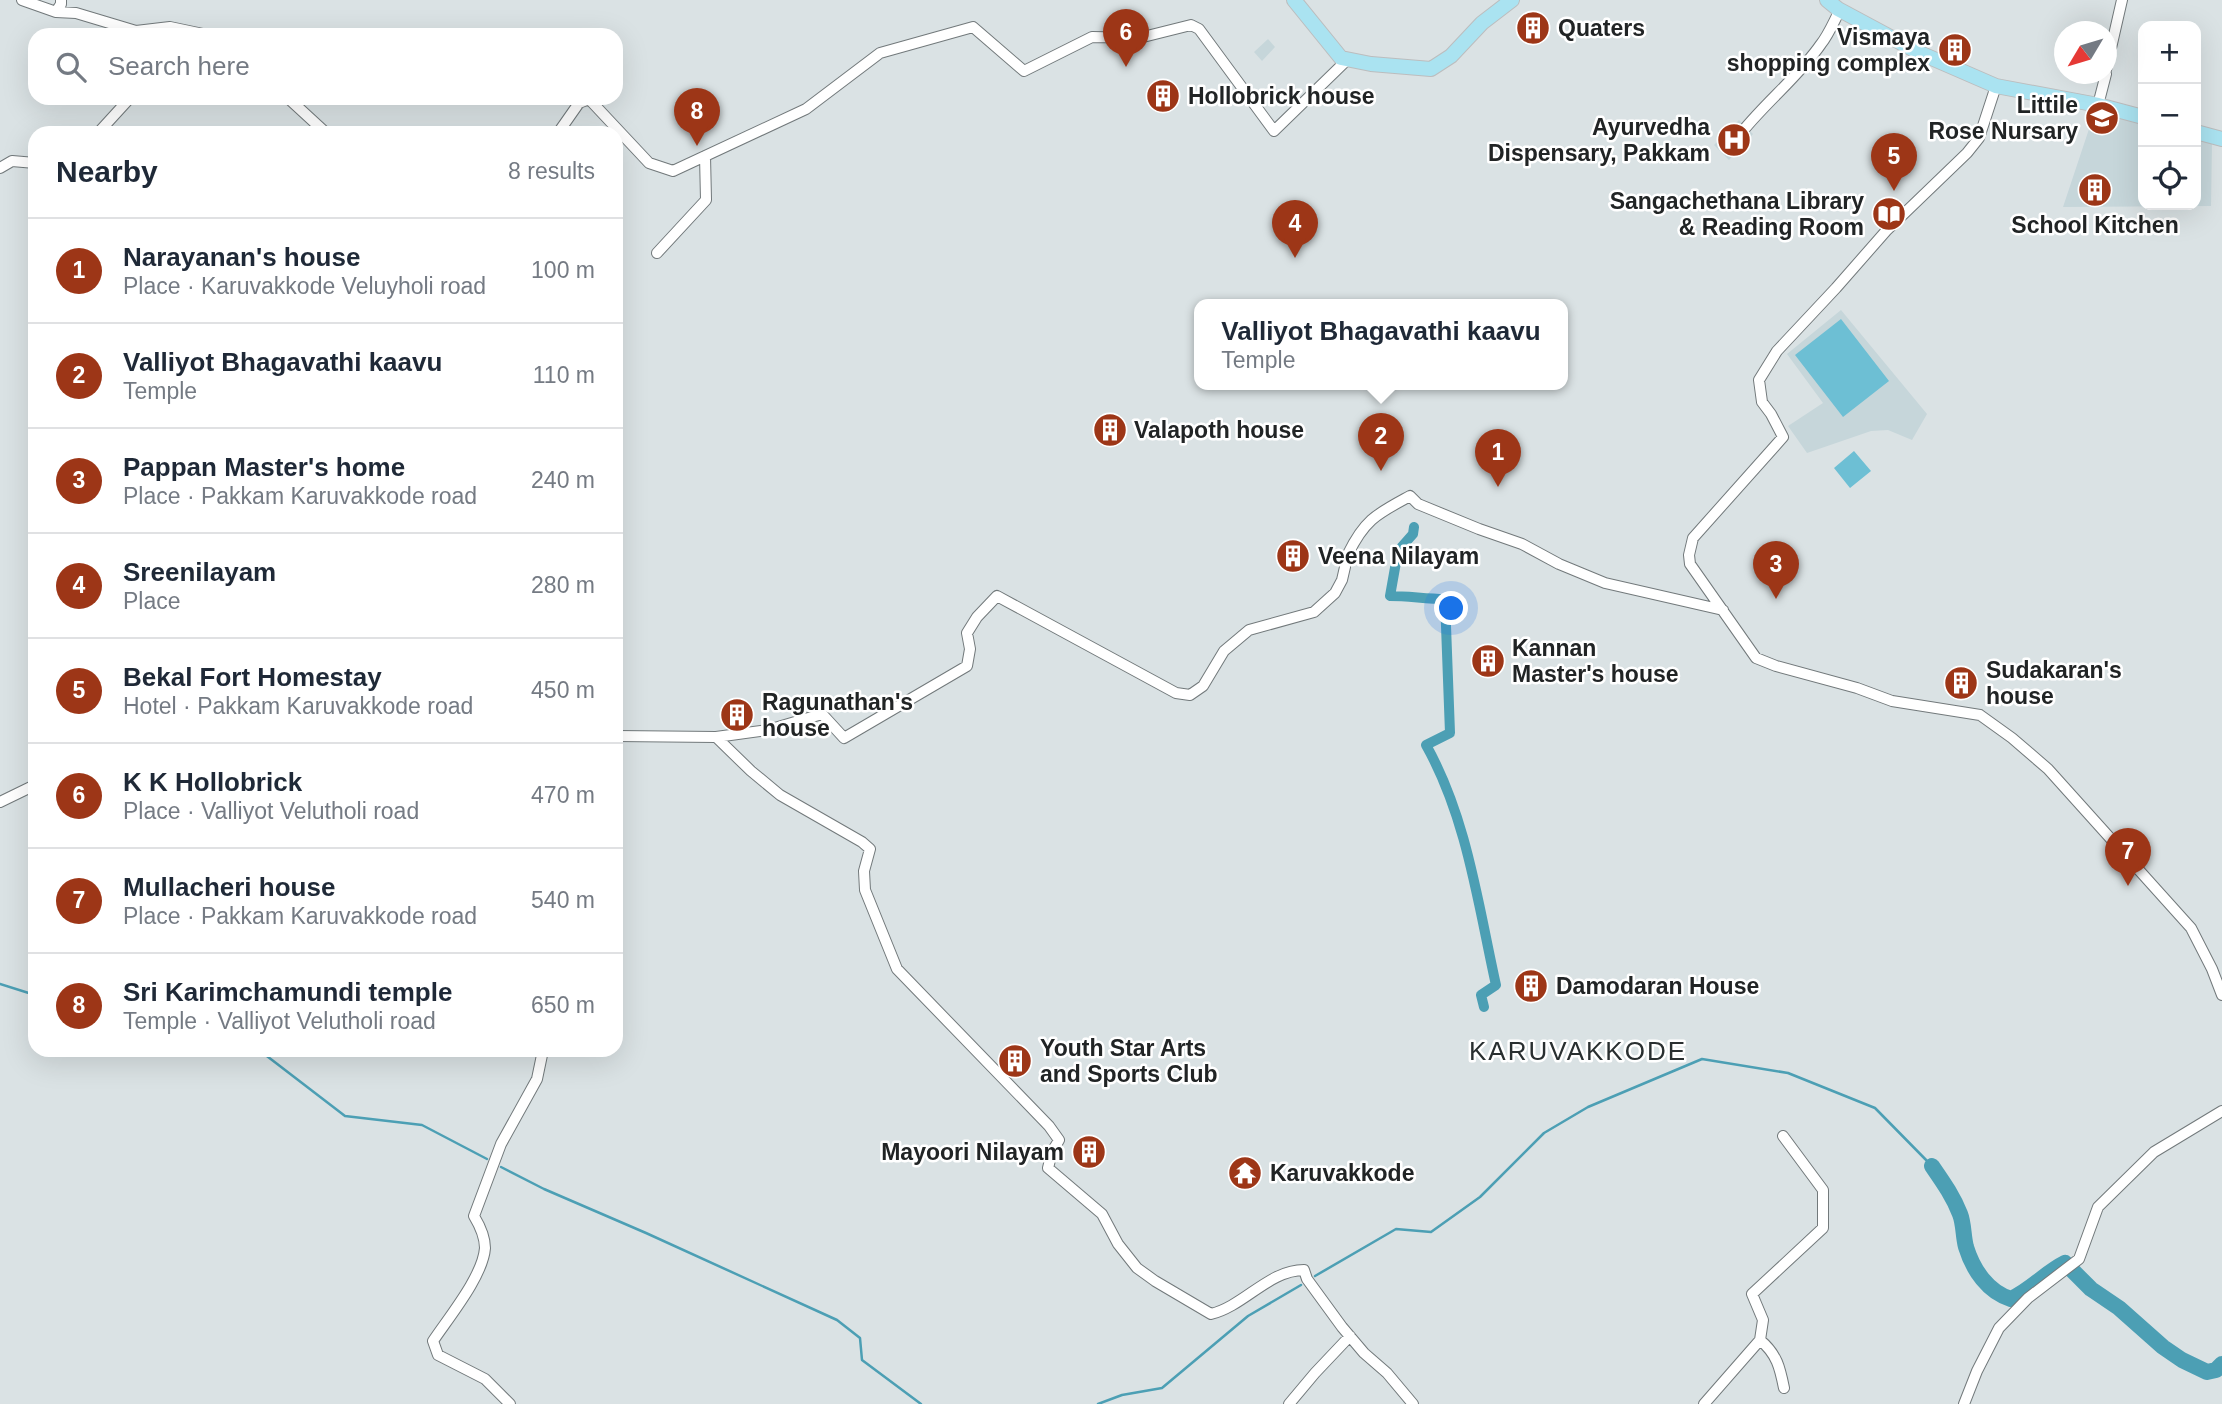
<!DOCTYPE html>
<meta charset="utf-8">
<style>
:root{--surface:#fff;--page:#f2f2f3;--text:#1f2937;--muted:#747a83;--line:#e0e1e3;--accent:#9d3617}
body{margin:0;font-family:Helvetica,sans-serif;background:var(--page);color:var(--text)}
.controls{position:absolute;right:21px;top:21px;display:grid;overflow:hidden;border-radius:14px;box-shadow:0 7px 28px #0002}
.controls button{width:63px;height:63px;display:grid;place-items:center;padding:0;border:0;border-bottom:2px solid var(--line);background:var(--surface);color:var(--text);font:35px sans-serif}
.compass{position:absolute;left:2054px;top:21px;width:63px;height:63px;border-radius:50%;background:var(--surface);box-shadow:0 7px 28px #0002;rotate:232deg}
.you{position:absolute;left:1452px;top:609px;width:24px;height:24px;margin:-18px;border:5px solid #fff;border-radius:50%;background:#1a73e8;box-shadow:0 0 0 10px #1a73e833}
.badge{display:grid;place-items:center;width:46px;height:46px;border-radius:50%;background:var(--accent);color:#fff;font-size:23px;font-weight:700}
.pin{position:absolute;translate:-50% -58px;filter:drop-shadow(0 2px 4px #0008)}
.pin::after{content:'';position:absolute;top:37px;width:24px;height:21px;background:inherit;clip-path:polygon(0 0,100% 0,50% 100%)}
.popup{position:absolute;left:1194px;top:299px;width:374px;height:91px;box-sizing:border-box;display:grid;place-content:center;border-radius:14px;background:var(--surface);filter:drop-shadow(0 2px 5px #0005);font-size:23px;white-space:nowrap;color:var(--muted)}
.popup b{font-size:26px;color:var(--text)}
.popup::after{content:'';position:absolute;left:50%;top:100%;margin-left:-14px;border:14px solid transparent;border-top-color:var(--surface)}
.list{margin:0;padding:0;list-style:none}
h2{display:flex;justify-content:space-between;align-items:center;height:91px;margin:0;padding:0 28px;font-size:30px}
h2 small{font-size:23px;font-weight:400;color:var(--muted)}
.list li{display:grid;grid-template-columns:46px 1fr auto;gap:21px;align-items:center;box-sizing:border-box;height:105px;padding:0 28px;border-top:2px solid var(--line)}
.list b{display:block;font-size:26px;white-space:nowrap}
.list p{margin:0;font-size:23px;white-space:nowrap;color:var(--muted)}
.list em{font-size:23px;font-style:normal;color:var(--muted)}
.icon{flex:none;width:38px;height:38px;fill:none;stroke:currentColor;stroke-width:2;stroke-linecap:round;stroke-linejoin:round}
.map{position:relative;flex:none;width:2222px;height:1404px;overflow:hidden}
.search{position:absolute;background:var(--surface);box-shadow:0 7px 28px #0002;left:28px;top:28px;width:595px;height:77px;display:flex;align-items:center;gap:18px;box-sizing:border-box;padding:0 24px;border-radius:21px;color:var(--muted);font-size:26px}
.panel{position:absolute;background:var(--surface);box-shadow:0 7px 28px #0002;left:28px;top:126px;width:595px;height:931px;border-radius:21px}
.map>svg:first-child{display:block}
.built{fill:#c6d6da}
.green{fill:#6dbfd4}
.lines{fill:none;stroke-linecap:round;stroke-linejoin:round}
.stream{stroke:#4c9fb4;stroke-width:2.5}
.canal{stroke:#4c9fb4;stroke-width:10}
.river{stroke:#4c9fb4;stroke-width:16}
.minor-casing{stroke:#72797b;stroke-width:12}
.major-casing{stroke:#bcbdbe;stroke-width:16}
.minor{stroke:#fff;stroke-width:10}
.major{stroke:#aae3f1;stroke-width:14}
.labels{text-anchor:middle;stroke-width:5;stroke-linejoin:round;paint-order:stroke}
.poi-label{font-size:23px;font-weight:bold;fill:#212425;stroke:#fff;text-anchor:start}
.quarter-label{font-size:26px;letter-spacing:2px;fill:#292f30;stroke:#fff}
</style>
<div class="map">
<svg width="2222" height="1404" viewBox="0 0 2222 1404">
<rect width="100%" height="100%" fill="#dae2e4"/>
<!-- built -->
<path class="built" d="M1268,39L1275,47L1262,61L1254,52Z
M2095,111L2143,123V205H2196V139L2212,144L2211,206L2063,207Z
M1739,120L1753,134L1729,160L1714,145Z
M1841,310L1927,414L1912,440L1888,430L1871,431L1807,453L1788,426L1823,403L1787,354Z"/>
<!-- green -->
<path class="green" d="M1841,319L1889,381L1843,417L1795,355Z
M1854,451L1871,471L1850,488L1834,468Z"/>
<g class="lines">
<!-- stream -->
<path class="stream" d="M0,984L35,995
M259,1050L345,1116L422,1125L487,1159
M501,1167L544,1189L646,1233L837,1320L860,1338L862,1360L921,1404
M1315,1276L1396,1229L1431,1232L1480,1197L1544,1133L1588,1107L1702,1059L1788,1073L1875,1108L1932,1166
M1098,1404L1122,1395L1162,1388L1248,1316L1301,1285"/>
<!-- canal -->
<path class="canal" d="M1414,527L1413,534L1398,551L1390,596C1409,596 1426,599 1445,599L1450,733L1426,745C1467,818 1478,904 1496,985L1481,995L1484,1007"/>
<!-- river -->
<path class="river" d="M1932,1166C1943,1182 1953,1196 1960,1214C1964,1224 1963,1236 1966,1247C1973,1270 1988,1292 2011,1299C2031,1290 2045,1273 2065,1263L2091,1289L2119,1308L2163,1347L2182,1360L2207,1372L2216,1370L2222,1364"/>
<!-- minor casing -->
<g class="minor-casing">
<path id="minor" d="M22,0L56,12L61,4V0
M56,12L76,13L136,31L170,27L208,35
M2106,70L2122,0
M1996,86L1979,138L1967,153L1886,231L1836,288L1777,351L1759,380L1762,402L1771,414L1783,437L1693,538L1689,555L1690,564L1756,658L1776,666L1857,688L1892,701L1980,715L2012,738L2048,769L2191,928L2212,969L2222,995
M288,98L326,133
M2098,105L2106,74
M1742,132C1767,101 1799,76 1821,44C1829,34 1834,21 1840,10
M98,133L130,98
M558,133L579,103L589,99L649,163L673,171L806,109L880,53L973,27L1024,71L1092,37L1139,38L1191,25L1199,29L1274,131L1347,60
M0,168L12,161L35,163
M657,253L706,200L705,156
M1348,554C1365,519 1377,514 1410,496L1418,504L1479,529L1522,544L1559,564L1605,583L1723,610
M616,736L716,737L768,730L822,714L844,738L967,666L970,649L967,633L977,617L997,596L1176,693L1190,695L1203,686L1224,651L1249,630L1314,612L1335,593L1342,580L1345,567
M716,737L751,771L780,795L862,842L870,849L864,871L865,890L897,969L1049,1126L1059,1140L1052,1152L1048,1168L1102,1214L1118,1244L1137,1268L1155,1281L1211,1314C1244,1306 1269,1270 1304,1270L1307,1279L1342,1327L1364,1353L1387,1373L1413,1404
M0,802L35,785
M1760,1340C1777,1354 1780,1368 1784,1388
M510,1404L485,1379L438,1355L433,1341C449,1317 483,1276 485,1248C485,1236 480,1226 474,1216L501,1144L537,1079L542,1055L539,1050
M1289,1404L1315,1373L1350,1336
M1704,1404L1760,1340L1763,1320L1752,1294L1823,1228V1190L1783,1136
M1964,1404L1977,1371L1999,1328L2028,1298L2079,1259L2098,1207L2154,1152L2222,1111"/>
</g>
<!-- major casing -->
<g class="major-casing">
<path id="major" d="M1294,0L1341,58L1371,64L1431,69L1451,56L1482,23L1512,0
M1827,0L1838,9L1920,53L1996,86L2098,105L2143,117
M2196,132L2222,139"/>
</g>
<!-- minor -->
<use href="#minor" class="minor"/>
<!-- major -->
<use href="#major" class="major"/>
</g>
<!-- icons -->
<defs>
<g id="building-disc" transform="scale(1.75)"><circle r="9.5" fill="#9d3617" stroke="#fff"/><path d="M-4-6H4V6H1V3H-1V6H-4ZM-2.5-4.3h1.7v1.8h-1.7ZM.8-4.3h1.7v1.8H.8ZM-2.5-1h1.7V.8h-1.7ZM.8-1h1.7V.8H.8Z" fill="#fff"/></g>
<g id="school-disc" transform="scale(1.75)"><circle r="9.5" fill="#9d3617" stroke="#fff"/><path d="M0-5L7-2L0 1L-7-2ZM-4 1L0 2.5L4 1V4Q0 6-4 4Z" fill="#fff"/></g>
<g id="hospital-disc" transform="scale(1.75)"><circle r="9.5" fill="#9d3617" stroke="#fff"/><path d="M-5-5h3v3.5h4V-5h3V5h-3V1.5h-4V5h-3Z" fill="#fff"/></g>
<g id="library-disc" transform="scale(1.75)"><circle r="9.5" fill="#9d3617" stroke="#fff"/><path d="M-6-4Q-3-5.5-.7-3.5V5Q-3 3-6 4ZM6-4Q3-5.5 .7-3.5V5Q3 3 6 4Z" fill="#fff"/></g>
<g id="temple-disc" transform="scale(1.75)"><circle r="9.5" fill="#9d3617" stroke="#fff"/><path d="M0-6L5-2H3V0L6.5 2.5H4V6H1.5V3h-3V6H-4V2.5H-6.5L-3 0V-2H-5Z" fill="#fff"/></g>
</defs>
<g fill-rule="evenodd">
<use href="#building-disc" x="1533" y="28"/>
<use href="#building-disc" x="1955" y="50"/>
<use href="#building-disc" x="1163" y="96"/>
<use href="#school-disc" x="2102" y="118"/>
<use href="#hospital-disc" x="1734" y="140"/>
<use href="#building-disc" x="2095" y="190"/>
<use href="#library-disc" x="1889" y="214"/>
<use href="#building-disc" x="1110" y="430"/>
<use href="#building-disc" x="1293" y="556"/>
<use href="#building-disc" x="1488" y="661"/>
<use href="#building-disc" x="1961" y="683"/>
<use href="#building-disc" x="737" y="715"/>
<use href="#building-disc" x="1531" y="986"/>
<use href="#building-disc" x="1015" y="1061"/>
<use href="#building-disc" x="1089" y="1152"/>
<use href="#temple-disc" x="1245" y="1173"/>
</g>
<g class="labels">
<!-- poi labels -->
<g class="poi-label">
<text x="1558" y="36">Quaters</text>
<text x="1930" y="45" text-anchor="end">Vismaya<tspan x="1930" dy="26">shopping complex</tspan></text>
<text x="1188" y="104">Hollobrick house</text>
<text x="2078" y="113" text-anchor="end">Littile<tspan x="2078" dy="26">Rose Nursary</tspan></text>
<text x="1710" y="135" text-anchor="end">Ayurvedha<tspan x="1710" dy="26">Dispensary, Pakkam</tspan></text>
<text x="1864" y="209" text-anchor="end">Sangachethana Library<tspan x="1864" dy="26">&amp; Reading Room</tspan></text>
<text x="2095" y="233" text-anchor="middle">School Kitchen</text>
<text x="1134" y="438">Valapoth house</text>
<text x="1318" y="564">Veena Nilayam</text>
<text x="1512" y="656">Kannan<tspan x="1512" dy="26">Master's house</tspan></text>
<text x="1986" y="678">Sudakaran's<tspan x="1986" dy="26">house</tspan></text>
<text x="762" y="710">Ragunathan's<tspan x="762" dy="26">house</tspan></text>
<text x="1556" y="994">Damodaran House</text>
<text x="1040" y="1056">Youth Star Arts<tspan x="1040" dy="26">and Sports Club</tspan></text>
<text x="1064" y="1160" text-anchor="end">Mayoori Nilayam</text>
<text x="1270" y="1181">Karuvakkode</text>
</g>
<!-- quarter labels -->
<g class="quarter-label">
<text x="1578" y="1060">KARUVAKKODE</text>
</g>
</g>
</svg>
<div class="controls">
<button>+</button>
<button>−</button>
<button><svg class="icon" aria-label="locate" viewBox="0 0 24 24"><circle cx="12" cy="12" r="6"/><path d="M12 2v4M12 18v4M2 12h4M18 12h4"/></svg></button>
</div>
<svg class="compass" viewBox="-18 -18 36 36"><path d="M0-13l5 13h-10z" fill="#e53935"/><path d="M0 13l5-13h-10z" fill="#747a83"/></svg>
<div class="you"></div>
<div class="pin badge" style="left:1498px;top:487px">1</div>
<div class="pin badge" style="left:1381px;top:471px">2</div>
<div class="popup"><b>Valliyot Bhagavathi kaavu</b>Temple</div>
<div class="pin badge" style="left:1776px;top:599px">3</div>
<div class="pin badge" style="left:1295px;top:258px">4</div>
<div class="pin badge" style="left:1894px;top:191px">5</div>
<div class="pin badge" style="left:1126px;top:67px">6</div>
<div class="pin badge" style="left:2128px;top:886px">7</div>
<div class="pin badge" style="left:697px;top:146px">8</div>
<div class="search"><svg class="icon" aria-label="search" viewBox="0 0 24 24"><circle cx="10" cy="10" r="6"/><path d="M15 15l6 6"/></svg>Search here</div>
<section class="panel">
<h2>Nearby<small>8 results</small></h2>
<ul class="list">
<li><span class="badge">1</span><div><b>Narayanan's house</b><p>Place · Karuvakkode Veluyholi road</p></div><em>100 m</em></li>
<li><span class="badge">2</span><div><b>Valliyot Bhagavathi kaavu</b><p>Temple</p></div><em>110 m</em></li>
<li><span class="badge">3</span><div><b>Pappan Master's home</b><p>Place · Pakkam Karuvakkode road</p></div><em>240 m</em></li>
<li><span class="badge">4</span><div><b>Sreenilayam</b><p>Place</p></div><em>280 m</em></li>
<li><span class="badge">5</span><div><b>Bekal Fort Homestay</b><p>Hotel · Pakkam Karuvakkode road</p></div><em>450 m</em></li>
<li><span class="badge">6</span><div><b>K K Hollobrick</b><p>Place · Valliyot Velutholi road</p></div><em>470 m</em></li>
<li><span class="badge">7</span><div><b>Mullacheri house</b><p>Place · Pakkam Karuvakkode road</p></div><em>540 m</em></li>
<li><span class="badge">8</span><div><b>Sri Karimchamundi temple</b><p>Temple · Valliyot Velutholi road</p></div><em>650 m</em></li>
</ul>
</section>
</div>
